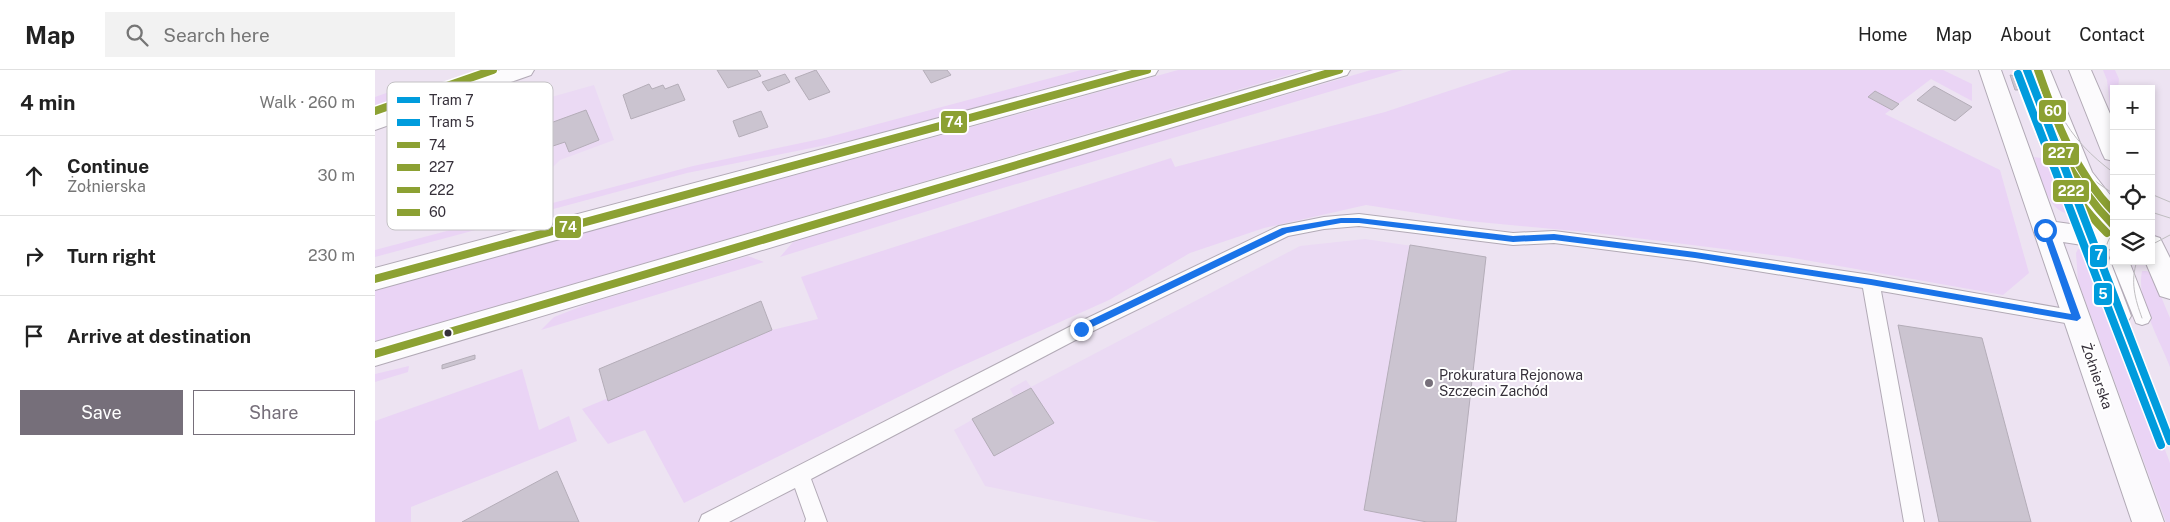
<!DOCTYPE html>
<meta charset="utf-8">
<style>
:root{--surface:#fff;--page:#f2f2f2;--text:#222;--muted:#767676;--line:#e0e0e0;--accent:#766f7a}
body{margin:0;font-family:"Public Sans",sans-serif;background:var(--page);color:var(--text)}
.controls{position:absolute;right:15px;top:15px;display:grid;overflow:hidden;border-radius:0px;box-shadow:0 2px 8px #0003}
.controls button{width:45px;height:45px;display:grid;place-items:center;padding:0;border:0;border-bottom:1px solid var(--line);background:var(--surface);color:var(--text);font:25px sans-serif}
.stop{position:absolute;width:15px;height:15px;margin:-11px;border:4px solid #1a73e8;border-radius:50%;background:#fff}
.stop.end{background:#1a73e8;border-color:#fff;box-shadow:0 1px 5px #0008}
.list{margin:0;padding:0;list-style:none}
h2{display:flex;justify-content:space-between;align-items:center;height:65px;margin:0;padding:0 20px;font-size:21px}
h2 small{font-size:16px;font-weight:400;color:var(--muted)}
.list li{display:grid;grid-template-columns:32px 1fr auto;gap:15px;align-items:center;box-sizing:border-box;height:80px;padding:0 20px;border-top:1px solid var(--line)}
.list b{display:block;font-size:19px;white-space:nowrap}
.list p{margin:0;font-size:16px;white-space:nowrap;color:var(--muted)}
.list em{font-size:16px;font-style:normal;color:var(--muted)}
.actions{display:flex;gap:10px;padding:15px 20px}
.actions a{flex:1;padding:11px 0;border:1px solid var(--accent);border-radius:0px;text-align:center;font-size:18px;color:var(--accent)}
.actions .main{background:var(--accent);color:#fff}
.icon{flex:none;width:28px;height:28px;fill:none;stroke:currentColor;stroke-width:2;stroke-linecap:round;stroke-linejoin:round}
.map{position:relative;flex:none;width:1795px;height:452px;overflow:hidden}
header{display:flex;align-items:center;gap:30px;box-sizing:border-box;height:70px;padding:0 25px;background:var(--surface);border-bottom:1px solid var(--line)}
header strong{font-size:24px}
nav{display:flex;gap:28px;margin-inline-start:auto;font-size:18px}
.search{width:350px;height:45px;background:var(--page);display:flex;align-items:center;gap:12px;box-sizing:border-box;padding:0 18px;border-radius:0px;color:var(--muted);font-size:19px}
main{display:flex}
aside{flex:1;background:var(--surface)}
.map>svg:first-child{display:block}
.built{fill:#ebdaf4}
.green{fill:#ead4f5}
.building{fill:#cbc4d0;stroke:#b4adb8}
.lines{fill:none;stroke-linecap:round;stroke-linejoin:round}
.lane-casing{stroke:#b2aab6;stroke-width:2}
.street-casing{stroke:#b2aab6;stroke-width:2}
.secondary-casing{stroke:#b2aab6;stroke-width:2}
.lane{fill:#fcfbfd;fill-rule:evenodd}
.street{fill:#fcfbfd;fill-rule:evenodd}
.secondary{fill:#fcfbfd;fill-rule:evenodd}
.tram{stroke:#c0bec1;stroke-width:1}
.bus-1-casing{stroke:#fff;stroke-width:11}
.bus-2-casing{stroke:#fff;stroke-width:11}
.bus-3-casing{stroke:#fff;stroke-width:11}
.bus-4-casing{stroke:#fff;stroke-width:11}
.bus-1{stroke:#8ca133;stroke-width:8}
.bus-2{stroke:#8ca133;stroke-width:8}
.bus-3{stroke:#8ca133;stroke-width:8}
.bus-4{stroke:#8ca133;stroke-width:8}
.tram-1-casing{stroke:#fff;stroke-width:11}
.tram-2-casing{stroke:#fff;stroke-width:11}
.tram-1{stroke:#009cdd;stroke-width:8}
.tram-2{stroke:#009cdd;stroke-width:8}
.route{fill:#1a73e8}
.bus-dot{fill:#36303a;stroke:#fff;stroke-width:2}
.poi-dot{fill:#766f7a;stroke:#fff;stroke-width:2}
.labels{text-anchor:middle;stroke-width:4;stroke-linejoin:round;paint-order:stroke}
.poi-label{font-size:14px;fill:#36303a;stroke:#fff;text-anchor:start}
.street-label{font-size:14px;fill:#36303a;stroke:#fff}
.key{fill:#fff;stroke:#c3c1c4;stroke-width:1}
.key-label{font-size:14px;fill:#36303a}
.line-badge{stroke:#fff;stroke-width:2}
.badge-label{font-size:14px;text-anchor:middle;font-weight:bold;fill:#fff}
</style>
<header>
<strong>Map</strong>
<div class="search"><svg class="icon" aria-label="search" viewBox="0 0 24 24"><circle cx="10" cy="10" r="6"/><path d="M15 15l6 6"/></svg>Search here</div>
<nav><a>Home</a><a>Map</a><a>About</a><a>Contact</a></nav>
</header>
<main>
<aside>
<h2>4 min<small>Walk · 260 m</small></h2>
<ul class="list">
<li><svg class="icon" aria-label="ahead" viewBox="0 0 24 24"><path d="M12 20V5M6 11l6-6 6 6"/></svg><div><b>Continue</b><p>Żołnierska</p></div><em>30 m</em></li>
<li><svg class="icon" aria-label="right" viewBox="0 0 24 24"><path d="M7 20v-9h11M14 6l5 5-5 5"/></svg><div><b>Turn right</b></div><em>230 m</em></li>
<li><svg class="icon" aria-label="arrive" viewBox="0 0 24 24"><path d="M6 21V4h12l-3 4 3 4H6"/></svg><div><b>Arrive at destination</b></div></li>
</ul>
<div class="actions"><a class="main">Save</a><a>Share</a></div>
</aside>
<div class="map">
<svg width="1795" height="452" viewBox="0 0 1795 452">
<rect width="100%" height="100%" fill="#ede3f2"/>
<!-- built -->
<path class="built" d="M219,15L239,70L185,90L173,102L171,119L136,128L95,50Z
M990,169L1111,187L1081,452H784L610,416L579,360L639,326L635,319L651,310L656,317L925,176Z"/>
<!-- green -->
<path class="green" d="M706,0H739L481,69L312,103L0,187V180L318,96L450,68Z
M803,0H930L0,272V220C267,145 536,75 803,0Z
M996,0H1028L601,126L405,187L418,172L597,117Z
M1137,0H1568L1597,14V31L1556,9L1510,44L1625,100L1654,203L1628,225L1413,187L1221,163L1093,151L991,135L889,158L815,183L734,230L580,299L309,433L270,360L233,374L207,339L397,260L443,249L426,207L796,88L800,97L1010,42Z
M1728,0H1740L1744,9L1743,19H1739V28L1735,36L1732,10Z
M17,21L18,35L15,39L0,44V27Z
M1659,87L1680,90L1690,114L1693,141L1690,143C1671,137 1665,104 1659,87Z
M1709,177L1712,178L1716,183L1795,393V452H1791L1703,211L1701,183L1703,179Z
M373,186L389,192L166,260L179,247L215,233Z
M1767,201H1772L1777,205L1795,248V297C1784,268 1761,231 1767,201Z
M34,296L33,302L0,312V304Z
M147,299L164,360L194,346L202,371L36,437V452H0V351Z"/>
<!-- building -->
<path class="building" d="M342,0H382L386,6L353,18Z
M441,0L455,22L434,30L420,8Z
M548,0H572L576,5L556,13Z
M410,4L415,12L393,21L387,12Z
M1635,5L1640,6L1644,20H1640Z
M274,14L277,19L288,15L290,19L303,14L310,30L256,49L248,25Z
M1559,16L1597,37L1580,51L1542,30Z
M1500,21L1524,34L1517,40L1493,27Z
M211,40L224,70L194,82L190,72L178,76L170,55Z
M386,41L393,57L364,67L358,51Z
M1035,175L1111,187L1081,452H1052L989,440Z
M386,231L397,260L233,331L224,299Z
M1523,255L1607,268L1656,452H1564Z
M100,285V289L67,299V295Z
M656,318L679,353L619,386L597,349Z
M182,401L204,452H87Z"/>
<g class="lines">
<!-- lane casing -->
<g class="lane-casing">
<path id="lane" d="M1645,0H1659L1683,64L1699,97L1661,0H1675L1717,102L1739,130V162L1733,160L1718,146L1756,246L1753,251L1747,253L1741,251L1738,246L1693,124L1697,119L1677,85Z
M984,144L1138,163L1179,161L1320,179L1496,205L1702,241L1708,243L1711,248L1708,253L1702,255L1506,221L1549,452H1529L1488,218L1320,191L1179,173L1138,175L984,156L949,159L913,166L712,264L436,409L452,452H430L431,449L420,418L354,452H324L327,445L700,254L904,156L949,147Z
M1739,187V191H1754L1776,248L1773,253L1767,255L1761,253L1736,191Z"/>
</g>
<!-- street casing -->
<g class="street-casing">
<path id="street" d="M125,0H159L156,5L0,60V43Z"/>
</g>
<!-- secondary casing -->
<g class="secondary-casing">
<path id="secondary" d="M744,0H783L780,5L0,220V198Z
M938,0H975L972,5L0,296V272Z
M1604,0H1626L1681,152L1739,160V180L1688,172L1789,452H1757Z
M1694,0H1716L1739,53V91L1730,89L1727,83Z
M1776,165L1785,168L1795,188V229L1785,226L1770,191H1776Z"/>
</g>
<!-- lane -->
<use href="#lane" class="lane"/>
<!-- street -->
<use href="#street" class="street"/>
<!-- secondary -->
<use href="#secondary" class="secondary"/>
<!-- tram -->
<path class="tram" d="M1685,43C1698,68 1716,86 1739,103
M1676,59C1690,88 1712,107 1739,124
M1776,124L1795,132
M1776,142L1795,148
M1776,175L1795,165
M1762,191C1755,211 1760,229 1767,248
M1734,211C1728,193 1727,177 1739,161"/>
<!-- bus-1 casing -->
<g class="bus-1-casing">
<path id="bus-1" d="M0,209L772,0
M0,284L964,0"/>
</g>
<!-- bus-2 casing -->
<g class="bus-2-casing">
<path id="bus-2" d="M1652,0C1674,60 1694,110 1739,156"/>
</g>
<!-- bus-3 casing -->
<g class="bus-3-casing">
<path id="bus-3" d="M1643,3C1665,67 1683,114 1732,163"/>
</g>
<!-- bus-4 casing -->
<g class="bus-4-casing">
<path id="bus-4" d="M1663,0C1681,52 1700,102 1739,142
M0,41L118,0"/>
</g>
<!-- bus-1 -->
<use href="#bus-1" class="bus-1"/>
<!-- bus-2 -->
<use href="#bus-2" class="bus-2"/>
<!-- bus-3 -->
<use href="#bus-3" class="bus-3"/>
<!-- bus-4 -->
<use href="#bus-4" class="bus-4"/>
<!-- tram-1 casing -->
<g class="tram-1-casing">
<path id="tram-1" d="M1652,0L1795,371"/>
</g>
<!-- tram-2 casing -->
<g class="tram-2-casing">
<path id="tram-2" d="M1643,4L1786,375"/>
</g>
<!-- tram-1 -->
<use href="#tram-1" class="tram-1"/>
<!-- tram-2 -->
<use href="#tram-2" class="tram-2"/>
</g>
<!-- route -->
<path class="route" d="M966,148H984L1138,166L1179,164L1320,182L1496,209L1696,244L1667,160L1670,158L1674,160L1706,248L1702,251L1496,215L1320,188L1179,170L1138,172L984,153H966L912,163L709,261L706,262L702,259L703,256L907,158Z"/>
<!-- markers -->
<circle class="bus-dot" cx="73" cy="263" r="4.5"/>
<circle class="poi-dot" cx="1054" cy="313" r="5"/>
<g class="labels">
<!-- poi labels -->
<g class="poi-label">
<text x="1064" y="310">Prokuratura Rejonowa<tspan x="1064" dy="16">Szczecin Zachód</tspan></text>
</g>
<!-- street labels -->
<g class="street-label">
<text transform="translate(1722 306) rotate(71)" y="5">Żołnierska</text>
</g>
</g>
<!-- legend -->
<rect x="12" y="12" width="166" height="148" rx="8" class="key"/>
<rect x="22" y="27" width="23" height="6" fill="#009cdd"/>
<rect x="22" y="49" width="23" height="7" fill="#009cdd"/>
<rect x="22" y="72" width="23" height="6" fill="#8ca133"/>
<rect x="22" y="94" width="23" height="7" fill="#8ca133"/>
<rect x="22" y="117" width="23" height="6" fill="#8ca133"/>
<rect x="22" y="139" width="23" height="7" fill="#8ca133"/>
<g class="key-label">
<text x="54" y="35">Tram 7</text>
<text x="54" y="57">Tram 5</text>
<text x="54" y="80">74</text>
<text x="54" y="102">227</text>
<text x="54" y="125">222</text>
<text x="54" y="147">60</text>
</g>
<g class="line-badge">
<rect x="1663" y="29" width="29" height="24" rx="5" fill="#8ca133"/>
<rect x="565" y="40" width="28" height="24" rx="5" fill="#8ca133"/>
<rect x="1667" y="72" width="38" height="24" rx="5" fill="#8ca133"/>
<rect x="1677" y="109" width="38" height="24" rx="5" fill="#8ca133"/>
<rect x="179" y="145" width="28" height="24" rx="5" fill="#8ca133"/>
<rect x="1714" y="174" width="19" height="24" rx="5" fill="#009cdd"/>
<rect x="1718" y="212" width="20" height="24" rx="5" fill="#009cdd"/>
</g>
<g class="badge-label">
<text x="1678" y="46">60</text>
<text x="579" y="57">74</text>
<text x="1686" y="88">227</text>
<text x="1696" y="126">222</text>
<text x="193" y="162">74</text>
<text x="1724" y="190">7</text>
<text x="1728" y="229">5</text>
</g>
</svg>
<div class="controls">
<button>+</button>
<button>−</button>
<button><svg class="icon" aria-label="locate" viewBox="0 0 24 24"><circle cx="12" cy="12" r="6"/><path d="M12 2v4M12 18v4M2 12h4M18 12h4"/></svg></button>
<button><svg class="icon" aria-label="layers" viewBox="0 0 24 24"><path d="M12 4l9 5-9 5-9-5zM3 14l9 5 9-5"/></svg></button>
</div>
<div class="stop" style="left:1670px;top:160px"></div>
<div class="stop end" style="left:706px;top:259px"></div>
</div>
</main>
